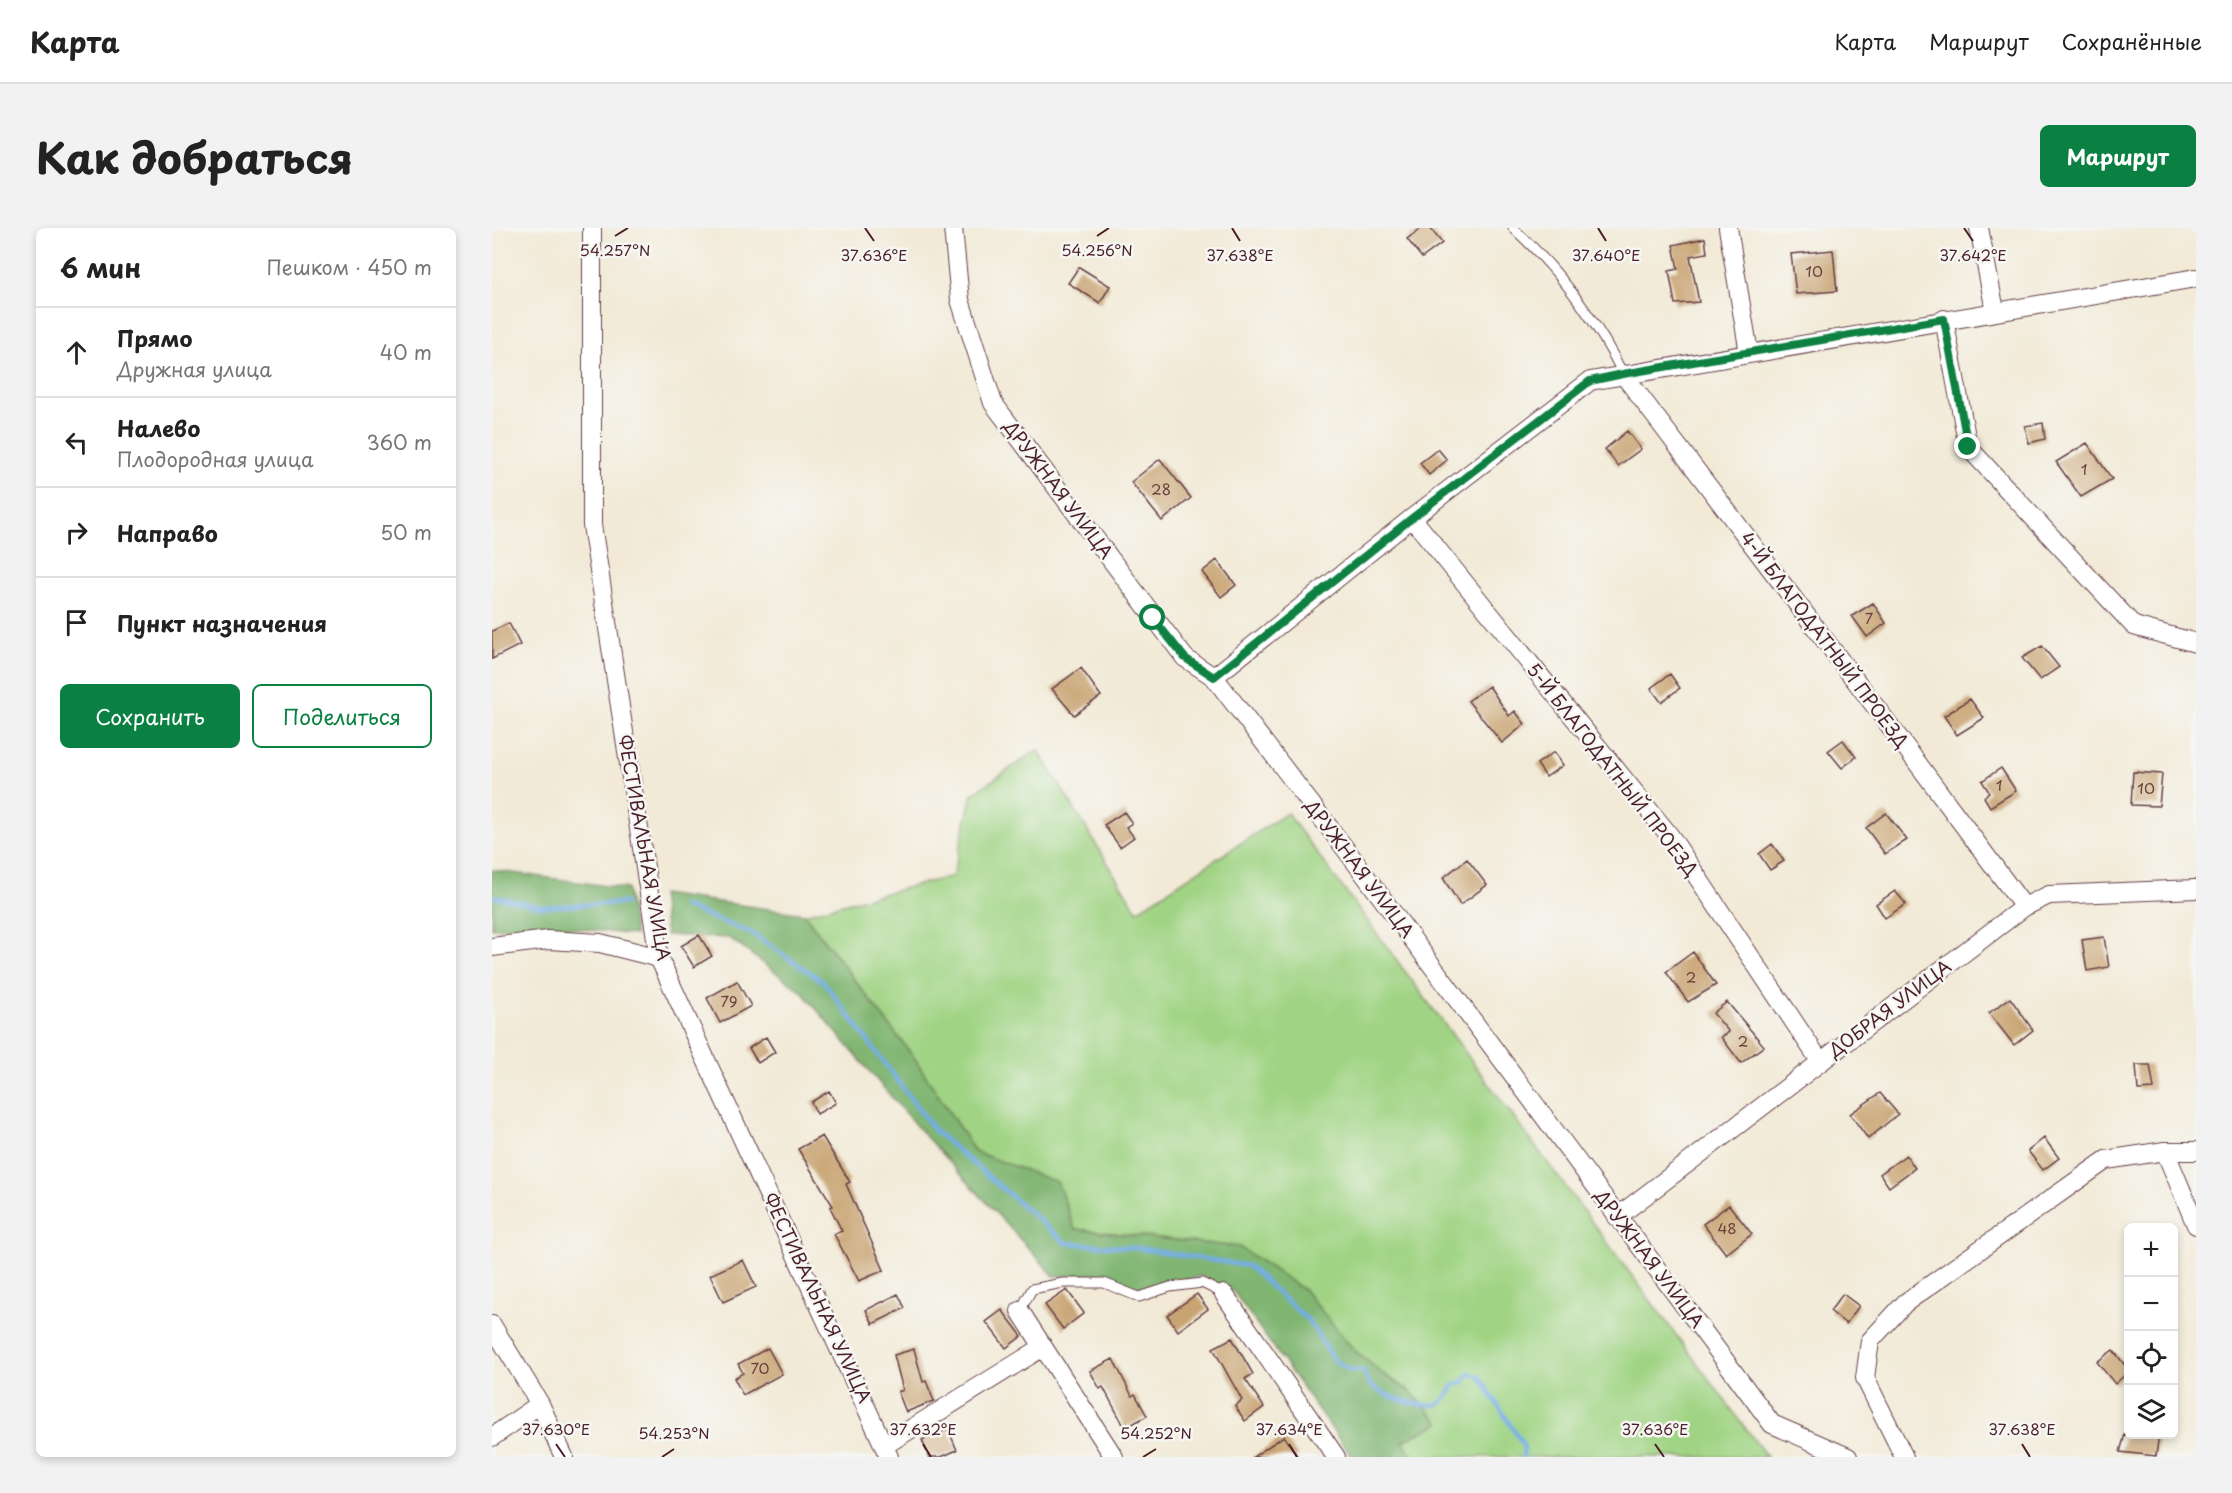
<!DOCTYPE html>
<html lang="ru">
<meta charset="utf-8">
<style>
:root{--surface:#fff;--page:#f2f2f2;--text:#222;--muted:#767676;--line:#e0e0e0;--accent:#0b8043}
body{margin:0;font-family:"Playpen Sans",sans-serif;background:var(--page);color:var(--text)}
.controls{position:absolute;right:18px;bottom:18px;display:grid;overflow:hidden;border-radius:9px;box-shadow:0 3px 9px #0003}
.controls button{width:54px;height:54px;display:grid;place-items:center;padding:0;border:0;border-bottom:2px solid var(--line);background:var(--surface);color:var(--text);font:30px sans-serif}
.stop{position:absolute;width:18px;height:18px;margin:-14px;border:4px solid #0b8043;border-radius:50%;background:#fff}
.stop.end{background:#0b8043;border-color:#fff;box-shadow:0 2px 6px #0008}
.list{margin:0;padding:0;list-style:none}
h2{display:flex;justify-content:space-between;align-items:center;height:78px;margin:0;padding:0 24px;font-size:26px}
h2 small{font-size:20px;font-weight:400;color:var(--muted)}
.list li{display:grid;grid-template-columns:39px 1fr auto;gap:18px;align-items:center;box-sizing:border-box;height:90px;padding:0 24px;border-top:2px solid var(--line)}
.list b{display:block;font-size:22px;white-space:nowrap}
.list p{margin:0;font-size:20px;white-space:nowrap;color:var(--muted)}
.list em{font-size:20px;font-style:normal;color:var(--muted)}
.actions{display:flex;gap:12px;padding:18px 24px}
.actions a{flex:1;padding:14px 0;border:2px solid var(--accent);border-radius:9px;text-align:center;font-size:21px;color:var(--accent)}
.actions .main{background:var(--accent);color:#fff}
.icon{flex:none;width:33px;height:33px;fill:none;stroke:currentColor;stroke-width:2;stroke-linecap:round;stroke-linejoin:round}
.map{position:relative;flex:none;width:1704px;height:1229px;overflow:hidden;border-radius:9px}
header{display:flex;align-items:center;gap:36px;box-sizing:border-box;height:84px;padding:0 30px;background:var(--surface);border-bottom:2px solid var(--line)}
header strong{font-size:28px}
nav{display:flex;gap:33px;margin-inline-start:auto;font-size:21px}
.intro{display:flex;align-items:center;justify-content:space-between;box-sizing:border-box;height:144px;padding:0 36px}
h1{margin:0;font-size:42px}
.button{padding:15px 27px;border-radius:9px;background:var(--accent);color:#fff;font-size:21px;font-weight:700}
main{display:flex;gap:36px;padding:0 36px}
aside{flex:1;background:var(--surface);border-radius:9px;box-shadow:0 3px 9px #0003}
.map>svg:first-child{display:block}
.green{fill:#a0d484;stroke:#757a58;stroke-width:1.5}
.forest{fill:#80b672;stroke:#656a4e;stroke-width:1.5}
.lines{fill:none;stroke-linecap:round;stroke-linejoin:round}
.stream{stroke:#74ade3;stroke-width:4.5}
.building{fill:#c9a473}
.lane-casing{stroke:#633d45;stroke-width:11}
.street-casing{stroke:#633d45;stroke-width:20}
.lane{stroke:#fff;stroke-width:9}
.street{stroke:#fff;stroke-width:18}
.route{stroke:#0b8043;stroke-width:8}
.ticks{fill:none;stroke:#4a1f2b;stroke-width:2}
.labels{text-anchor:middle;stroke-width:5;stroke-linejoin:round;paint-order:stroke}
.number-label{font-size:15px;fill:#6a403d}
.street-label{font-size:18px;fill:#4a1f2b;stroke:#f6f6f2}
.ticks-label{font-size:15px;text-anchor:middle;fill:#4a1f2b;stroke:#f6f6f2;stroke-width:5;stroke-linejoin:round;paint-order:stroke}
</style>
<header>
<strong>Карта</strong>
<nav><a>Карта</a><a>Маршрут</a><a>Сохранённые</a></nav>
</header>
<div class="intro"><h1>Как добраться</h1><a class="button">Маршрут</a></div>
<main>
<aside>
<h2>6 мин<small>Пешком · 450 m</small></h2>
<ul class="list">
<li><svg class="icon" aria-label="ahead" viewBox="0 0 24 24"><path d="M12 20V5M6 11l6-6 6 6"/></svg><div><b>Прямо</b><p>Дружная улица</p></div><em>40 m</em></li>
<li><svg class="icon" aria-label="left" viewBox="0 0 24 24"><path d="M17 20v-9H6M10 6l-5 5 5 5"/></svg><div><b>Налево</b><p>Плодородная улица</p></div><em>360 m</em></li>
<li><svg class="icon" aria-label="right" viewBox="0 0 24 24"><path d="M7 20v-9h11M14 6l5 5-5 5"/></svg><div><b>Направо</b></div><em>50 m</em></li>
<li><svg class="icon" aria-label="arrive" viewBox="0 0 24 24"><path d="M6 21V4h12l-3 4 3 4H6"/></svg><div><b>Пункт назначения</b></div></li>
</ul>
<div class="actions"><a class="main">Сохранить</a><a>Поделиться</a></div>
</aside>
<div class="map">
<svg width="1704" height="1229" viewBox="0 0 1704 1229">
<rect width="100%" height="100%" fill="#f6f6f2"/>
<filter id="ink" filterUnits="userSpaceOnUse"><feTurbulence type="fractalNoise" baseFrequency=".0167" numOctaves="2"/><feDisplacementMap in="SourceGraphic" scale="12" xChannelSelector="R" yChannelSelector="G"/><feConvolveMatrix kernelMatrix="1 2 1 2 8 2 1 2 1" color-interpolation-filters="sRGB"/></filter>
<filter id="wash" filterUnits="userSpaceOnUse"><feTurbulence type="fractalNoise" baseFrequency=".008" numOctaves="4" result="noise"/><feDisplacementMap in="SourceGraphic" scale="24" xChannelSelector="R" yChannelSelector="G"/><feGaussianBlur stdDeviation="1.35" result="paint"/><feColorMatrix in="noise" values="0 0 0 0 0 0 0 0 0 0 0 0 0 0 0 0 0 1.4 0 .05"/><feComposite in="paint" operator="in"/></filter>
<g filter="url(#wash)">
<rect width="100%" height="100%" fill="#f2ead7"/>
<!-- green -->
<path class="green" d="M546,522L645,683L795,585L1275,1229H921L911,1213L948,1195L919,1164L891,1146L862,1122L812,1062L747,1019L583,1001L565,954L483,924L421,828L312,686L461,648L480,566Z"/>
<!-- forest -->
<path class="forest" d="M0,642L135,661L143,707L54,697L0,700Z
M169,666L312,686L421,828L483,924L565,954L583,1001L747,1019L812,1062L862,1122L891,1146L919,1164L948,1195L911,1213L921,1229H860L741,1063L710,1048L649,1061L614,1047L562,1048L426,900L309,763L237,710L174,707Z"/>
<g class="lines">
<!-- stream -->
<path class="stream" d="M0,668L50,679L133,675
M191,678L259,705L332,754L443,903L574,1015L645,1020L756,1038L816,1092L842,1132L857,1142L872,1143C873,1147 875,1153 878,1156C889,1168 930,1181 946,1176C954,1173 957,1166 961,1158L971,1154L977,1146L987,1148L1032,1218L1031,1229"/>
</g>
<g id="blocks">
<!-- building -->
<path class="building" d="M930,0H938L950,15L930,30L915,11Z
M1213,10L1215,25L1198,28L1207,74L1183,76L1177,43L1186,41L1181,17Z
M1341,22L1345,63L1304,66L1299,26Z
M587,39L618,58L608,75L576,55Z
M1551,195L1553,211L1537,215L1533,198Z
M1135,203L1149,221L1126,238L1113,221Z
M1595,215L1620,251L1589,269L1564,234Z
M946,221L955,232L937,247L928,235Z
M668,231L699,270L670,293L639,254Z
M725,332L744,357L729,369L710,344Z
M1381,375L1394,395L1375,409L1360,388Z
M17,395L28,417L0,431V403Z
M1550,418L1567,439L1548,452L1530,430Z
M589,440L609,468L582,487L560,461Z
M1178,446L1188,460L1169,474L1159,460Z
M997,458L1017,488L1023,483L1033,496L1010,515L976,473Z
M1478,471L1492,490L1465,507L1452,488Z
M1351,512L1364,529L1350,540L1336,523Z
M1062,524L1071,537L1054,549L1045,536Z
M1509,540L1524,563L1498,579L1492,569L1497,564L1490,553Z
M1641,544L1670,546L1667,578L1639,577Z
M632,584L640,595L634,599L642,609L628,619L612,597Z
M1394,585L1415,612L1393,626L1374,600Z
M1280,616L1292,633L1278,642L1267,626Z
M975,631L995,657L968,677L951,650Z
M1403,663L1414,676L1393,690L1384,676Z
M207,707L220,728L202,739L189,718Z
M1612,709L1617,739L1595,743L1590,712Z
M1201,724L1224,757L1196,774L1174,744Z
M245,753L259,778L228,795L215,770Z
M1518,770L1541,802L1522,817L1497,785Z
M1235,774L1272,818L1249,835L1229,809L1237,804L1221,785Z
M274,809L283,824L266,835L257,820Z
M1644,837H1658L1662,861L1646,862Z
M337,863L344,875L325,886L319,874Z
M1388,865L1406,886L1376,911L1358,886Z
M330,908L358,954L354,956L392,1042L367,1053L342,1006L350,1003L338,979L341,978L306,921Z
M1552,910L1567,930L1551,942L1536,923Z
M1414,927L1423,940L1397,959L1388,946Z
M1237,977L1260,1006L1234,1026L1211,996Z
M251,1032L264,1059L231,1074L218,1047Z
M575,1062L592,1085L571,1101L553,1077Z
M406,1066L413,1080L381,1096L374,1082Z
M705,1066L716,1081L686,1103L675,1087Z
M1351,1066L1367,1078L1354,1096L1338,1083Z
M510,1082L530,1108L514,1120L494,1094Z
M740,1110L761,1146L753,1151L772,1179L753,1193L743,1178L750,1172L721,1120Z
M276,1120L290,1146L251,1167L242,1150L251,1145L246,1136Z
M422,1121L431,1154L434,1153L442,1173L414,1184L406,1164L411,1162L402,1127Z
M1621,1122L1636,1141V1144L1623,1156L1605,1134Z
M621,1131L640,1168L643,1166L655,1188L633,1200L611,1159L608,1161L598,1143Z
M456,1201L465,1222L449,1229H437L430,1212Z
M1633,1206H1667L1664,1228L1628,1224Z
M792,1208L806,1229H761Z"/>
</g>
</g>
<g filter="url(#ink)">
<use href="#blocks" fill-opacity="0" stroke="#633d45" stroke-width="1.5"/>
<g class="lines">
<!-- lane casing -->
<g class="lane-casing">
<path id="lane" d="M1021,0C1066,41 1104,92 1131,146
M528,1083L540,1061L571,1055H612L647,1069L678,1059L710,1055L732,1066"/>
</g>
<!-- street casing -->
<g class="street-casing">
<path id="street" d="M100,0V297L167,730L397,1229
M461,0L468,72L501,175L693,430L722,449L858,627L1280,1196L1356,1229
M1236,0L1257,125
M1487,0L1503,83
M1452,91L1476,219L1642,398L1704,415
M1131,146L1395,494L1532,679
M920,290L1178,608L1328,833
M722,449L920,290L1098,153L1704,50
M0,719L56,712L108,715L167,730
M1704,923H1673L1704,997
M1125,989L1532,679L1557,667L1704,661
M732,1066L844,1229
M528,1083L622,1229
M0,1097L48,1176L72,1229
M0,1209L48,1176
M393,1217L551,1119
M1412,1229L1373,1150L1378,1113L1413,1075L1614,932L1673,923"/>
</g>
<!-- lane -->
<use href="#lane" class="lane"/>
<!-- street -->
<use href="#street" class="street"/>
</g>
</g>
<g class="lines" filter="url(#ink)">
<!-- route -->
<path class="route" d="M661,390L693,430L722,449L920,290L1098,153L1131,146L1452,91L1476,219"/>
</g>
<!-- ticks -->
<path class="ticks" d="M373,0L382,13M740,0L748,13M1106,0L1114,13M1472,0L1481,13M123,8L136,0M605,8L617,0M64,1216L73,1229M431,1216L439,1229M797,1216L805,1229M1163,1216L1172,1229M1530,1216L1538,1229M170,1229L182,1221M651,1229L664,1221"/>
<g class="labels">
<!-- number labels -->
<g class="number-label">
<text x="1322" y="49">10</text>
<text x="1592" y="247">1</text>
<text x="669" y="267">28</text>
<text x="1377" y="396">7</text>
<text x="1507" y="563">1</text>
<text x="1654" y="566">10</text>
<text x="1199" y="755">2</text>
<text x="237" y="779">79</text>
<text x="1251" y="819">2</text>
<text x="1235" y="1006">48</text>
<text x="268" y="1146">70</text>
</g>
<!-- street labels -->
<g class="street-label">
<text transform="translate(566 262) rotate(53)" y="6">ДРУЖНАЯ УЛИЦА</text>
<text transform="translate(1332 412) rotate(53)" y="6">4-Й БЛАГОДАТНЫЙ ПРОЕЗД</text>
<text transform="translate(1120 542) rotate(52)" y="6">5-Й БЛАГОДАТНЫЙ ПРОЕЗД</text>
<text transform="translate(152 620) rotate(80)" y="6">ФЕСТИВАЛЬНАЯ УЛИЦА</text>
<text transform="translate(867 641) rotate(53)" y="6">ДРУЖНАЯ УЛИЦА</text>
<text transform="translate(1398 781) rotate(-37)" y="6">ДОБРАЯ УЛИЦА</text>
<text transform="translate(1157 1031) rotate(53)" y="6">ДРУЖНАЯ УЛИЦА</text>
<text transform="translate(325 1070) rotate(65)" y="6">ФЕСТИВАЛЬНАЯ УЛИЦА</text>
</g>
</g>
<g class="ticks-label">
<text x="605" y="28">54.256°N</text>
<text x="123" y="28">54.257°N</text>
<text x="382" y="33">37.636°E</text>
<text x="748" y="33">37.638°E</text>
<text x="1114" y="33">37.640°E</text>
<text x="1481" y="33">37.642°E</text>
<text x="64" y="1207">37.630°E</text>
<text x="431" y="1207">37.632°E</text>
<text x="797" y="1207">37.634°E</text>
<text x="1163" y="1207">37.636°E</text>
<text x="1530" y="1207">37.638°E</text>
<text x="182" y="1211">54.253°N</text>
<text x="664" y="1211">54.252°N</text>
</g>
</svg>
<div class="controls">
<button>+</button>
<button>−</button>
<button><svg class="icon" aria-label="locate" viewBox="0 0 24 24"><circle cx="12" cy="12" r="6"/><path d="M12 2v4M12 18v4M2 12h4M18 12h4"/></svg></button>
<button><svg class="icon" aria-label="layers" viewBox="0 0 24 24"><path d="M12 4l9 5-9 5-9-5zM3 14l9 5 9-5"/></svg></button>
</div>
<div class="stop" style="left:661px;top:390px"></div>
<div class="stop end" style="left:1476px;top:219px"></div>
</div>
</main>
